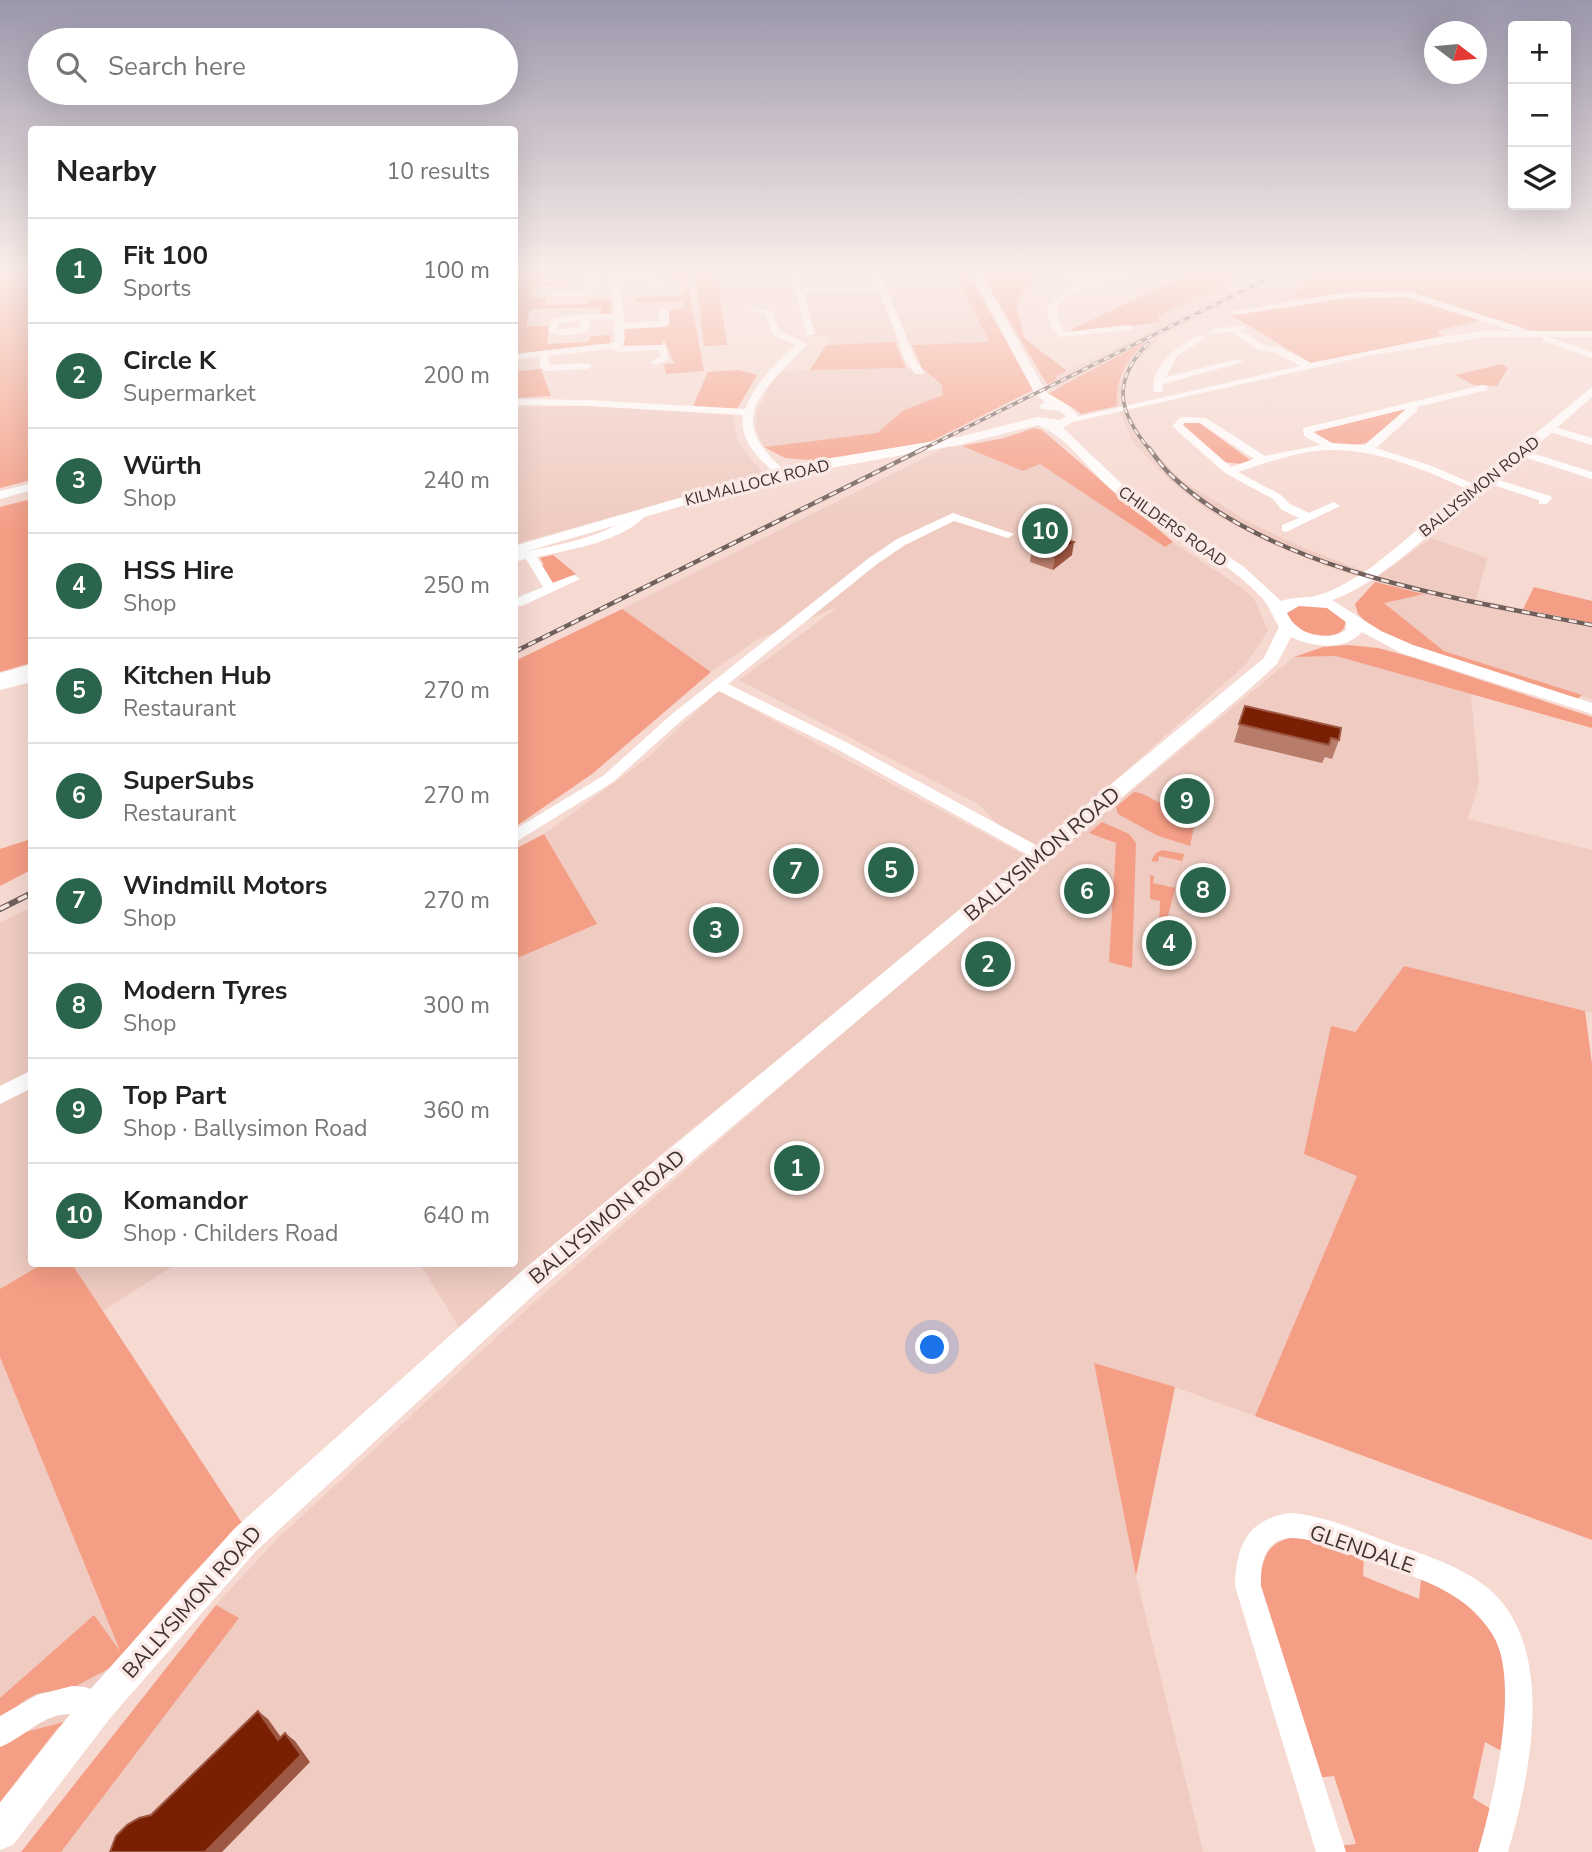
<!DOCTYPE html>
<meta charset="utf-8">
<style>
:root{--surface:#fff;--page:#f6f6f6;--text:#222;--muted:#767676;--line:#e0e0e0;--accent:#2b644c}
body{margin:0;font-family:"Nunito Sans",sans-serif;background:var(--page);color:var(--text)}
.controls{position:absolute;right:21px;top:21px;display:grid;overflow:hidden;border-radius:7px;box-shadow:0 7px 28px #0002}
.controls button{width:63px;height:63px;display:grid;place-items:center;padding:0;border:0;border-bottom:2px solid var(--line);background:var(--surface);color:var(--text);font:35px sans-serif}
.compass{position:absolute;left:1424px;top:21px;width:63px;height:63px;border-radius:50%;background:var(--surface);box-shadow:0 7px 28px #0002;rotate:106deg}
.you{position:absolute;left:933px;top:1348px;width:24px;height:24px;margin:-18px;border:5px solid #fff;border-radius:50%;background:#1a73e8;box-shadow:0 0 0 10px #1a73e833}
.badge{display:grid;place-items:center;width:46px;height:46px;border-radius:50%;background:var(--accent);color:#fff;font-size:23px;font-weight:700}
.pin{position:absolute;translate:-50% -50%;border:4px solid #fff;box-shadow:0 2px 7px #0006}
.list{margin:0;padding:0;list-style:none}
h2{display:flex;justify-content:space-between;align-items:center;height:91px;margin:0;padding:0 28px;font-size:30px}
h2 small{font-size:23px;font-weight:400;color:var(--muted)}
.list li{display:grid;grid-template-columns:46px 1fr auto;gap:21px;align-items:center;box-sizing:border-box;height:105px;padding:0 28px;border-top:2px solid var(--line)}
.list b{display:block;font-size:26px;white-space:nowrap}
.list p{margin:0;font-size:23px;white-space:nowrap;color:var(--muted)}
.list em{font-size:23px;font-style:normal;color:var(--muted)}
.icon{flex:none;width:38px;height:38px;fill:none;stroke:currentColor;stroke-width:2;stroke-linecap:round;stroke-linejoin:round}
.map{position:relative;flex:none;width:1592px;height:1852px;overflow:hidden}
.search{position:absolute;background:var(--surface);box-shadow:0 7px 28px #0002;left:28px;top:28px;width:490px;height:77px;display:flex;align-items:center;gap:18px;box-sizing:border-box;padding:0 24px;border-radius:38px;color:var(--muted);font-size:26px}
.panel{position:absolute;background:var(--surface);box-shadow:0 7px 28px #0002;left:28px;top:126px;width:490px;height:1141px;border-radius:7px}
.map>svg:first-child{display:block}
.built{fill:#efcbc1}
.green{fill:#f59e86}
.lines{fill:none;stroke-linecap:round;stroke-linejoin:round}
.minor{fill:#fff;fill-rule:evenodd}
.major{fill:#fff;fill-rule:evenodd}
.rail-far2-casing{stroke:#70605b;stroke-width:3.5}
.rail-far1-casing{stroke:#70605b;stroke-width:4.5}
.rail-casing{stroke:#70605b;stroke-width:6}
.rail-far2{stroke:#fbe9e5;stroke-width:2;stroke-dasharray:6;stroke-linecap:butt}
.rail-far1{stroke:#fbe9e5;stroke-width:2.5;stroke-dasharray:8;stroke-linecap:butt}
.rail{stroke:#fbe9e5;stroke-width:3.5;stroke-dasharray:10;stroke-linecap:butt}
.wall{fill:#b77c6a}
.shaded-wall{fill:#9e5742}
.building{fill:#781f04;stroke:#9e5742;stroke-width:2}
.labels{text-anchor:middle;stroke-width:7;stroke-linejoin:round;paint-order:stroke}
.far-street-label{font-size:16px;fill:#3d322f;stroke:#fbe9e5}
.near-street-label{font-size:21px;fill:#3d322f;stroke:#fbe9e5}
</style>
<div class="map">
<svg width="1592" height="1852" viewBox="0 0 1592 1852">
<rect width="100%" height="100%" fill="#f6d9d1"/>
<!-- built -->
<path class="built" d="M716,269H954L989,342L912,345L895,342L826,345L831,337L806,335L799,301L721,304Z
M1249,269H1313L1292,299L1294,303L1197,320L1162,336L1134,365L1125,387L1126,405L1117,406L1116,389L1129,358L1143,343L1060,388L1047,384L1054,382L1058,375L1149,332L1158,316L1224,285Z
M922,368L942,385L943,395L904,410L877,433L764,447L756,430V413L776,373L810,370Z
M574,405L733,415L738,443L764,474L515,544V408Z
M1127,410L1145,441L1179,478L1250,523L1306,549L1367,572L1378,564L1392,567L1431,538L1487,558L1476,599L1592,623V699L1444,651L1384,603L1421,593L1375,582L1383,578L1368,572L1362,578L1323,565L1267,542L1207,510L1170,481L1133,443L1120,411Z
M962,446L1023,471L1040,463L1165,547L1173,542L1245,590L1254,599L1268,631L1246,664L1028,858L672,1145L459,1327L420,1264H514L515,959L597,924L544,834L645,760L718,691L1026,856L980,805L739,680L840,606L756,640L711,672L622,609L946,447Z
M1336,656L1471,694L1479,782L1468,819L1592,850V1013L1404,967L1354,1032L1330,1026L1357,1176L1255,1416L1175,1387L1094,1363L1136,1576L1203,1852H61L238,1618L216,1605L278,1538L538,1299L917,968L1294,657Z
M31,907L32,1264H42L0,1289V923Z
M72,1264H176L103,1311Z
M0,1357L122,1655L57,1729L0,1802Z"/>
<!-- green -->
<path class="green" d="M0,269H32L31,480L0,488Z
M515,269H526V272H546L539,282L584,281L533,287L532,298H546V305L588,304L590,300L610,299L611,315L601,316V307L530,309L526,326H549L547,344L588,342L591,336L611,335L610,343L515,354Z
M656,269H685L704,371L666,374L664,364L676,363L673,361L665,341H662L661,345L624,346V327L666,324L669,310L685,308L684,301L634,302L635,298L682,296L685,287L677,278L661,276L668,271Z
M695,269H716L727,345L704,346Z
M954,269H966L1033,390L930,442L822,461L785,458L764,447L877,433L904,410L943,395L942,385L922,368L912,345L989,342Z
M978,269L1027,273L1035,280L1025,289L1016,305L1024,338L1067,371L1058,375L1054,382L1047,384Z
M1199,269H1249L1224,285L1158,316L1160,322L1073,333L1070,330Z
M1313,269H1592V271L1579,270L1592,275V331H1533L1410,292L1292,299Z
M1409,295L1481,320L1437,331L1444,336L1311,363L1231,315L1343,297Z
M1146,341C1127,360 1115,378 1117,406L1081,414C1073,405 1058,403 1047,394Z
M895,342L906,368L810,370L826,345Z
M517,359L519,371L541,369L551,396L515,398V360Z
M1502,364L1508,368L1497,386L1474,385L1455,375Z
M739,370L757,375L737,409L693,406L708,372Z
M1404,409L1407,410L1366,443C1350,447 1326,446 1315,433L1317,430Z
M1183,422H1198L1250,460L1243,464L1222,462L1184,428Z
M1034,428L1042,430L1173,542L1165,547L1040,464L1023,471L962,446L1004,438Z
M31,499V663L0,672V507Z
M553,555L576,574L552,583L541,566L544,565L540,558Z
M1375,582L1424,594L1384,603L1444,651L1582,695L1576,700L1458,665L1371,627L1358,614L1355,604Z
M1534,587L1592,601V623L1523,609Z
M1297,605L1325,606L1345,620C1348,642 1311,636 1299,629C1293,626 1291,622 1287,617V612Z
M622,609L711,672L592,774L515,827V661Z
M1348,645L1378,648L1411,657L1592,717V728L1336,656L1294,657L1323,647Z
M1134,792C1143,791 1181,816 1195,822L1190,846L1156,835L1118,814L1116,807Z
M1102,822L1129,834L1136,843L1132,968L1109,962L1116,843L1089,833Z
M544,834L597,924L515,959V849Z
M31,839V870L0,886V849Z
M1162,850L1184,854L1156,962L1148,953L1149,941L1158,942L1160,901L1150,899V875L1154,876L1153,883L1175,888L1182,861L1159,856L1158,862L1151,861L1156,853Z
M1404,966L1585,1011L1592,1064V1540L1255,1416L1357,1176L1304,1154L1331,1026L1355,1032Z
M42,1264H72L242,1523L184,1583L110,1668L61,1694C36,1685 19,1706 0,1720V1698L94,1615L120,1651L0,1357V1289Z
M1094,1363L1175,1387L1136,1576Z
M1304,1535L1364,1557L1363,1576L1419,1599L1421,1579C1436,1586 1458,1592 1469,1603C1515,1646 1509,1696 1505,1753L1485,1742L1473,1798L1494,1811L1483,1852H1339L1337,1846L1356,1844L1334,1776L1315,1778L1258,1585C1265,1550 1268,1541 1304,1535Z
M216,1605L239,1618L61,1852H21Z
M64,1722L57,1729L0,1802V1743L22,1733Z"/>
<g class="lines">
<!-- minor -->
<path class="minor" d="M554,269H594V293L590,296L552,297V293L555,292L586,291L587,273H557Z
M612,269L659,278L662,287L658,290L655,289L651,280L621,278L624,323L659,321V311L664,308L669,311V324L664,327L624,329L625,340L621,346L665,345L669,359L656,365L651,362L661,356L658,350L617,352L612,349L548,356L550,365L587,363L592,366L587,369L546,371L541,368L539,357L514,360V354L613,343L615,340L614,320L590,319V329C578,336 560,338 548,331L552,320C572,313 593,314 614,314ZM580,320V327L558,329L559,324Z
M789,269H797L802,287L877,285L871,269H879L916,361L924,372L923,374H915L906,362L879,290L804,293L815,334L807,336Z
M1058,269H1067L1085,280L1128,269H1140L1081,288L1062,301L1057,309L1060,325L1065,332L1129,325L1134,328L1132,330L1060,337L1050,325L1047,309L1056,297L1078,283Z
M1407,291L1522,328L1523,331H1592V337H1549L1592,352V358L1543,341V337H1485L1367,356L1073,422L1068,419L1300,366L1276,353L1258,350L1231,332L1210,334L1208,332L1213,329L1246,325V329L1241,330L1264,345L1281,348L1311,363L1439,337L1485,331H1513L1406,297L1340,299L1235,315L1230,312L1340,293Z
M755,308L772,311L780,331L807,344C766,391 721,415 785,471V475H777C759,459 739,441 743,415L588,406L514,405V399L588,400L745,409C755,383 775,363 796,345L773,335L765,315L750,311Z
M1200,335L1205,338L1203,340L1178,355L1166,377L1238,359L1243,362L1163,384L1162,392H1154C1148,368 1180,343 1200,335Z
M1483,385L1487,386V390L1417,407V411L1376,448L1432,466L1480,487V491H1472C1428,472 1382,450 1333,450C1305,449 1265,463 1238,472L1281,495L1290,504L1309,513L1334,502L1340,506L1286,532L1282,531V525L1299,518L1282,510L1273,499L1225,473L1172,426L1181,417L1206,418L1265,456L1320,445L1304,436L1303,428ZM1406,409L1365,445L1332,443L1313,432ZM1184,423H1200L1254,459L1231,467L1183,425Z
M1551,426L1592,438V445L1547,431V427Z
M1518,451H1526L1592,472V479L1518,455Z
M1489,477L1550,496L1552,498L1547,504H1539V500L1485,482L1483,480Z
M32,483V490L0,499V491Z
M638,510L648,513C623,542 572,549 537,557L553,583L574,575L580,579L522,606H514V599L543,587L526,559L514,562V554C555,545 606,539 638,510Z
M953,513L1014,534L1008,538L954,521L905,545L877,564L728,684L846,742L1047,851L1049,855L1047,859H1035L835,748L719,691L682,720L613,782L514,843V830L603,776L672,714L869,558L897,539Z
M32,673V682L0,690V682Z
M32,1070V1088L0,1104V1086Z
M1289,1513C1326,1515 1362,1533 1396,1545C1428,1556 1462,1567 1488,1588C1558,1647 1530,1776 1508,1852H1478C1493,1802 1517,1695 1498,1646C1493,1632 1481,1618 1470,1608C1440,1582 1399,1572 1363,1559C1342,1552 1297,1529 1276,1542C1261,1552 1261,1571 1261,1586L1346,1852H1316L1235,1586C1236,1546 1247,1520 1289,1513Z
M72,1686L85,1687L109,1695L113,1705L109,1715C93,1721 77,1712 60,1715C37,1720 21,1739 0,1747V1716L37,1695Z"/>
<!-- major -->
<path class="major" d="M969,269H979L1046,392L1068,405L1080,417L1063,428L1124,486L1244,567L1281,601C1293,597 1303,598 1315,596C1336,591 1354,578 1372,567L1592,387V397C1540,443 1487,489 1433,532C1401,558 1371,586 1332,600L1381,631L1413,645L1592,703V714L1401,653L1362,632C1344,652 1312,647 1291,637L1277,664L1244,694L540,1289L256,1551L111,1717L13,1845L0,1850V1803L87,1693L234,1529L522,1271L1264,658L1279,627C1273,618 1270,607 1263,599C1222,554 1160,530 1114,492C1088,470 1069,438 1038,425L959,445L785,476L514,555V546L776,470L819,460L959,437L1037,417L1060,420L1066,416L1060,411L1041,409L1039,406L1045,402L1035,394ZM1299,606L1327,608L1346,622V630C1326,643 1297,635 1287,613Z
M32,664V674L0,683V673Z"/>
<!-- rail-far2 casing -->
<g class="rail-far2-casing">
<path id="rail-far2" d="M1148,343C1111,382 1118,412 1150,450
M921,450L1287,269"/>
</g>
<!-- rail-far1 casing -->
<g class="rail-far1-casing">
<path id="rail-far1" d="M1149,448C1156,458 1164,469 1173,477C1275,572 1459,599 1592,625
M514,652L925,448"/>
</g>
<!-- rail casing -->
<g class="rail-casing">
<path id="rail" d="M0,909L32,893"/>
</g>
<!-- rail-far2 -->
<use href="#rail-far2" class="rail-far2"/>
<!-- rail-far1 -->
<use href="#rail-far1" class="rail-far1"/>
<!-- rail -->
<use href="#rail" class="rail"/>
</g>
<!-- wall -->
<path class="wall" d="M1032,549L1072,555L1053,570L1030,562Z
M1245,706L1339,740L1332,759L1325,757L1322,763L1234,742Z"/>
<!-- shaded-wall -->
<path class="shaded-wall" d="M1074,542L1072,555L1053,570L1055,557Z
M258,1711L268,1719L288,1747L278,1740Z
M285,1733L295,1741L310,1762L222,1852H205Z"/>
<!-- building -->
<path class="building" d="M1051,534L1074,542L1055,557L1032,549Z
M1245,706L1341,728L1339,740L1331,738L1329,745L1239,724Z
M258,1711L278,1740L285,1733L301,1755L205,1852H110L116,1836L127,1825L139,1818L151,1815Z"/>
<!-- sky -->
<linearGradient id="sky" x2="0" y2="1"><stop stop-color="#9b96ab"/><stop offset="0.51" stop-color="#fbeeea"/><stop offset="1" stop-color="#fbeeea" stop-opacity="0"/></linearGradient>
<rect width="1592" height="528" fill="url(#sky)"/>
<g class="labels">
<!-- far-street labels -->
<g class="far-street-label">
<text transform="translate(757 482) rotate(-14)" y="6">KILMALLOCK ROAD</text>
<text transform="translate(1479 486) rotate(-39)" y="6">BALLYSIMON ROAD</text>
<text transform="translate(1173 526) rotate(35)" y="6">CHILDERS ROAD</text>
</g>
<!-- near-street labels -->
<g class="near-street-label">
<text transform="translate(1042 854) rotate(-40)" y="7">BALLYSIMON ROAD</text>
<text transform="translate(607 1217) rotate(-40)" y="7">BALLYSIMON ROAD</text>
<text transform="translate(1362 1549) rotate(19)" y="7">GLENDALE</text>
<text transform="translate(192 1602) rotate(-48)" y="7">BALLYSIMON ROAD</text>
</g>
</g>
</svg>
<div class="controls">
<button>+</button>
<button>−</button>
<button><svg class="icon" aria-label="layers" viewBox="0 0 24 24"><path d="M12 4l9 5-9 5-9-5zM3 14l9 5 9-5"/></svg></button>
</div>
<svg class="compass" viewBox="-18 -18 36 36"><path d="M0-13l5 13h-10z" fill="#e53935"/><path d="M0 13l5-13h-10z" fill="#767676"/></svg>
<div class="you"></div>
<div class="pin badge" style="left:797px;top:1168px">1</div>
<div class="pin badge" style="left:988px;top:964px">2</div>
<div class="pin badge" style="left:716px;top:930px">3</div>
<div class="pin badge" style="left:1169px;top:943px">4</div>
<div class="pin badge" style="left:891px;top:870px">5</div>
<div class="pin badge" style="left:1087px;top:891px">6</div>
<div class="pin badge" style="left:796px;top:871px">7</div>
<div class="pin badge" style="left:1203px;top:890px">8</div>
<div class="pin badge" style="left:1187px;top:801px">9</div>
<div class="pin badge" style="left:1045px;top:531px">10</div>
<div class="search"><svg class="icon" aria-label="search" viewBox="0 0 24 24"><circle cx="10" cy="10" r="6"/><path d="M15 15l6 6"/></svg>Search here</div>
<section class="panel">
<h2>Nearby<small>10 results</small></h2>
<ul class="list">
<li><span class="badge">1</span><div><b>Fit 100</b><p>Sports</p></div><em>100 m</em></li>
<li><span class="badge">2</span><div><b>Circle K</b><p>Supermarket</p></div><em>200 m</em></li>
<li><span class="badge">3</span><div><b>Würth</b><p>Shop</p></div><em>240 m</em></li>
<li><span class="badge">4</span><div><b>HSS Hire</b><p>Shop</p></div><em>250 m</em></li>
<li><span class="badge">5</span><div><b>Kitchen Hub</b><p>Restaurant</p></div><em>270 m</em></li>
<li><span class="badge">6</span><div><b>SuperSubs</b><p>Restaurant</p></div><em>270 m</em></li>
<li><span class="badge">7</span><div><b>Windmill Motors</b><p>Shop</p></div><em>270 m</em></li>
<li><span class="badge">8</span><div><b>Modern Tyres</b><p>Shop</p></div><em>300 m</em></li>
<li><span class="badge">9</span><div><b>Top Part</b><p>Shop · Ballysimon Road</p></div><em>360 m</em></li>
<li><span class="badge">10</span><div><b>Komandor</b><p>Shop · Childers Road</p></div><em>640 m</em></li>
</ul>
</section>
</div>
